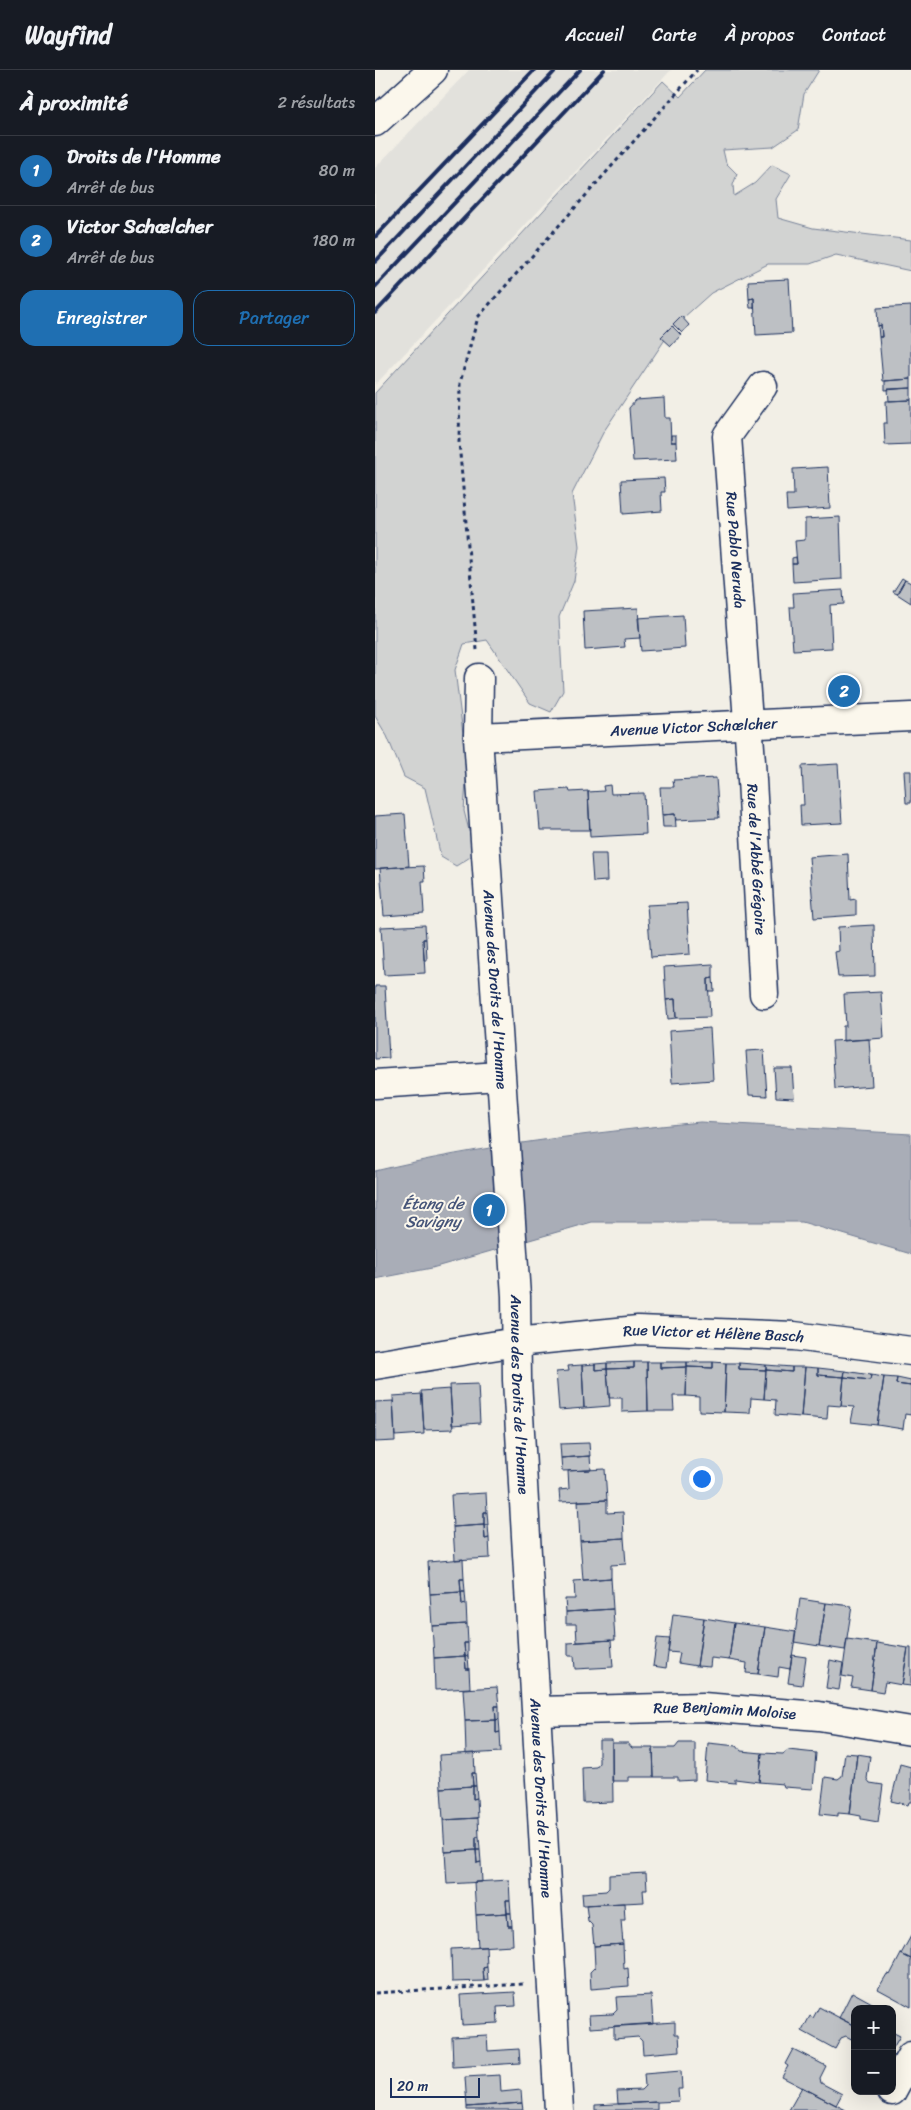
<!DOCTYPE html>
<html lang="fr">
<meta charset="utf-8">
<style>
:root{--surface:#171b24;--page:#242831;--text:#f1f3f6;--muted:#9ea1a6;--line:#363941;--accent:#1f6fb2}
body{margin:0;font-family:Sriracha,sans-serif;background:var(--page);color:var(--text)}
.controls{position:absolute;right:15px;bottom:15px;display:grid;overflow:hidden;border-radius:10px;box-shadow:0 5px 20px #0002}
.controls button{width:45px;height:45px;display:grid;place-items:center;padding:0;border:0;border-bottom:1px solid var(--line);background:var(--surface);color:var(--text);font:25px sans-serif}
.scale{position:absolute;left:15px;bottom:12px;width:90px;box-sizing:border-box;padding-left:5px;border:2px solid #1b2f5e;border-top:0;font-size:14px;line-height:18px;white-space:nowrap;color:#1b2f5e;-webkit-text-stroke:4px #fbf7ec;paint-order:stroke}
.you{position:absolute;left:326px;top:1408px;width:18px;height:18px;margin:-12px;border:4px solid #fff;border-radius:50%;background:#1a73e8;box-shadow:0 0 0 8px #1a73e833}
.badge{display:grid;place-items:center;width:32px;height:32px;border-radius:50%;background:var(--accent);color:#fff;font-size:16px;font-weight:700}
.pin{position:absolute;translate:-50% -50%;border:2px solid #fff;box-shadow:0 1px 5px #0006}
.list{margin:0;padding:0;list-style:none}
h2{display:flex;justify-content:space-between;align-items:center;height:65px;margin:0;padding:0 20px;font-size:21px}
h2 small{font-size:16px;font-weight:400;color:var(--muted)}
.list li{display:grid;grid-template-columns:32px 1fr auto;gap:15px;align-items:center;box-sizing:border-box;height:70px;padding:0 20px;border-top:1px solid var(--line)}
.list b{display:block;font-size:19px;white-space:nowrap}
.list p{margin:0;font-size:16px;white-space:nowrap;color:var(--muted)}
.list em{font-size:16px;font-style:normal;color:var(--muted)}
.actions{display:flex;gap:10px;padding:15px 20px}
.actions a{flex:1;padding:11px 0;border:1px solid var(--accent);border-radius:15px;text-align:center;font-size:18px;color:var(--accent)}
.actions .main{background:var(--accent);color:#fff}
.map{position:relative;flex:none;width:536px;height:2040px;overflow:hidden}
header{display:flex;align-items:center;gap:30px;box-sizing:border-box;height:70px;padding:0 25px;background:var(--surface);border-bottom:1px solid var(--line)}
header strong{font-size:24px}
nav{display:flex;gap:28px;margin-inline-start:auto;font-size:18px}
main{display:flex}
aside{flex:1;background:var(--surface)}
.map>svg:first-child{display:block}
.built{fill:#e2e1dc}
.green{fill:#d2d3d2;stroke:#768198}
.water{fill:#a9adb7;stroke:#707b93}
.building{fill:#bdc0c4;stroke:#1b2f5e}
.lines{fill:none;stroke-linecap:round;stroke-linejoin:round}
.minor-casing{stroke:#1b2f5e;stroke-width:31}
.path{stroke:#1b2f5e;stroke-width:3;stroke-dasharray:4 4;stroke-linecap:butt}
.minor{stroke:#fbf7ec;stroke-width:28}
.rail{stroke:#1b2f5e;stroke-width:4}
.labels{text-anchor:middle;stroke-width:4;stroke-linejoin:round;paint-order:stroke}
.street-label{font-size:15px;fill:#1b2f5e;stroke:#fbf7ec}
.water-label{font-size:16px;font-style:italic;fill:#465579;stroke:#fbf7ec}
</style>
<header>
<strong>Wayfind</strong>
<nav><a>Accueil</a><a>Carte</a><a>À propos</a><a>Contact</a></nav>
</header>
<main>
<aside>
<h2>À proximité<small>2 résultats</small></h2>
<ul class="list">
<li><span class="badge">1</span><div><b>Droits de l'Homme</b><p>Arrêt de bus</p></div><em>80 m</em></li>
<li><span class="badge">2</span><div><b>Victor Schœlcher</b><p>Arrêt de bus</p></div><em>180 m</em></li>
</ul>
<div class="actions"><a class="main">Enregistrer</a><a>Partager</a></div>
</aside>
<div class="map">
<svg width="536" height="2040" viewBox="0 0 536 2040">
<rect width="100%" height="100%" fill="#f2efe6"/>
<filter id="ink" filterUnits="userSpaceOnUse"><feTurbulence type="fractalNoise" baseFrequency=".02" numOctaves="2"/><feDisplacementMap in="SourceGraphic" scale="10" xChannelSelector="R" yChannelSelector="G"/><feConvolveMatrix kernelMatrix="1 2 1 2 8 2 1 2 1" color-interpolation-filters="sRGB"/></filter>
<g filter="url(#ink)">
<!-- built -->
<path class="built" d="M94,0H296L0,315V98Z"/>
<!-- green -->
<path class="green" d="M330,0H444L429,24L423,60L398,77L348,80L351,93L362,104L358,115L359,126L380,113L397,95L416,104L401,129L403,148L438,158L536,170V201L461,185L435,194H393L336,223L299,256L229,361L197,424L204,476L199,511L184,547L188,621L176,642L155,633L112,570L89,574L80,600L92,696L89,741L100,784L81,796L66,787L50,718L29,707L12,666L0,646V323L288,11L305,27Z"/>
<!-- water -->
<path class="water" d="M325,1052L536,1064V1184L427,1152H217L57,1198L0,1209V1101C107,1075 216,1063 325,1052Z"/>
<!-- building -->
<path class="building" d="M414,209L417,263L381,265L379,228L374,229L373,211Z
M379,228V238H375L374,229Z
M536,236V309L508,311L504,267H507L506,255L503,256L502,238Z
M306,246L314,255L307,263L298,254Z
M506,255L507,267H504L503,256Z
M297,256L306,265L296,276L286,267Z
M536,309V318L510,320V311Z
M536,318V330L514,331L513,319Z
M289,328L290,348H295L296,372H301L302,389L258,391L254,338L261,330Z
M536,330V374L510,375L509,353H512L511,331Z
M296,365H301V372H296Z
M453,397L455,438L412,441L411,425H419L418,399Z
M289,408L290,422H286L287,441L248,444L246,410Z
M465,447L467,509L418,512L417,494H422L420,471L430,470V449Z
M421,487L422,494H417V488Z
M527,508L530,510L522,524L518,522Z
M530,510L536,513V533L522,524Z
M468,520L469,534L455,535L457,578L418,580L415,537H419L418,523Z
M263,538L265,568L249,569L250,577L210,580L208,541Z
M308,545L310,578L266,581L263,548Z
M463,694L467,753L426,755L425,735H429L427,696Z
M529,701H536V733H531Z
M341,708L344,748L301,750L300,744L287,745L285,717H299L298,710Z
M235,715L236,724L269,723L271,764L215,767L213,722L229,721L228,716Z
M194,719L195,722L213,721L215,760H165L162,721Z
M30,744L34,796L0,799V746Z
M300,744L301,757H288L287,745Z
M216,784H231L232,811L218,812Z
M473,784L475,830L481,829V845L439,848L434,787Z
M49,796L50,811H47L49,843L9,846L5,798Z
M312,833L315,884L276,887L272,835Z
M50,855L51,869H48L50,903L9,905L6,857Z
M499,855L500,906L463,907L460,882L464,881L463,857Z
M48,869H51L52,890H49Z
M338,894V908L333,909L335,947L301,948L300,929L291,930L289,897Z
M338,908L339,921H333V909Z
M0,916H10L14,988L0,989Z
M506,922L509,968L468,971V956H471L469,924Z
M300,929L301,948L293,949L291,930Z
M335,958L338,1010L297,1013L294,961Z
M494,969L497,1016L460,1019L457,971Z
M389,980L392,1026L374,1025L371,981Z
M399,998H417L419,1028L401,1027Z
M259,1292V1298L232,1299V1293Z
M259,1292H272L273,1341L247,1342V1328H234L232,1299L259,1298Z
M272,1292H285V1298L312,1297L311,1326H298L299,1341H273Z
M285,1292H312V1297L285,1298Z
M312,1292H338V1298L312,1297Z
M338,1292L351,1293L349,1342L324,1341V1327L311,1326L312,1297L338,1298Z
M232,1293V1299L220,1300V1294Z
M351,1293H364V1299L391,1300L389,1329L376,1328L375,1343L349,1342Z
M364,1293L391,1295V1300L364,1299Z
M220,1294V1300L232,1299L235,1336L209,1338L207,1295Z
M207,1295L209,1338L184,1340L181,1302L194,1301L193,1296Z
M391,1295L417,1297V1302L391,1300Z
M417,1297H430L426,1347L400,1345L401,1330L389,1329L391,1300L417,1302Z
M430,1297L443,1298V1305L469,1307L466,1336L453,1335L452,1349L426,1347Z
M443,1298L470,1301L469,1307L443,1305Z
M470,1301L496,1305L495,1310L469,1307Z
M496,1305L509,1307L502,1355L476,1352L479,1337L466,1336L469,1307L495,1310Z
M509,1307L522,1308L521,1314L536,1316V1345L530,1344L528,1359L502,1355Z
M522,1308L536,1311V1316L521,1314Z
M103,1314L105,1353L77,1355L75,1315Z
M75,1319L78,1359L49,1360L46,1321Z
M47,1324L49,1364L20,1366L18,1326Z
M18,1331L20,1371L0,1372V1332Z
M214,1373L215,1386L186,1388L185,1374Z
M215,1386L216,1400L187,1401L186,1388Z
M230,1399L232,1430L185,1432L184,1420L194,1419L193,1401Z
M111,1423L112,1442H109V1455L78,1457L76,1425Z
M232,1430V1443L248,1442L249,1468L205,1471L203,1431Z
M109,1442H112L113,1455H109Z
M109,1455L110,1469L114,1468L115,1488L80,1490L78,1457Z
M109,1455H113L114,1468L110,1469Z
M249,1468L251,1494L236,1495V1508L208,1510L205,1471Z
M88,1489L89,1509H85L86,1522L55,1524L53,1492Z
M236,1508L238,1539L191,1542L190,1529H200L199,1511Z
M85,1509H89L90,1522H86Z
M86,1522H90L91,1534L87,1535Z
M86,1522L87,1535L91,1534L92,1554L57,1556L55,1524Z
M425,1529L451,1533L444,1576L419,1572Z
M451,1533L477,1536L470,1580L444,1576Z
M238,1539L240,1570L202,1572L201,1554H191V1542Z
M298,1544L329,1548L322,1596L303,1593L305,1583L293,1582Z
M329,1548L359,1553L354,1590L336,1588L335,1597L322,1596Z
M359,1553L390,1557L383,1604L371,1603L372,1593L354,1590Z
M92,1554L93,1573H89L90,1586L59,1588L57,1556Z
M390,1557L421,1562L415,1599L404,1597L403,1607L383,1604Z
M282,1568L295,1569L291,1598L278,1596Z
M472,1569L502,1573L496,1620L476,1617L478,1608L467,1606Z
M236,1570L238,1597L200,1599L199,1586H193V1573Z
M89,1573H93V1586H90Z
M502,1573L533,1578L527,1615L510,1612L508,1622L496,1620Z
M533,1578H536V1616L527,1615Z
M417,1585L431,1587L427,1615L413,1613Z
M90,1586L91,1599H94L95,1618L60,1620L59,1588Z
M90,1586H93L94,1599H91Z
M455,1590L468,1593L464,1620L451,1618Z
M122,1617L124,1636H120L121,1650L90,1651L88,1619Z
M120,1636H124V1649L121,1650Z
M124,1649L125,1662L121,1663V1650Z
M121,1650V1663L125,1662L126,1682L91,1684L90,1651Z
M224,1670H237L238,1732L208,1733L207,1698L221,1697L224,1693Z
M237,1673H253L257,1678H278L279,1707H254V1711H237Z
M304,1673H320V1710L303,1711V1707H279L278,1678H300Z
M333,1673L362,1676L366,1681L387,1683L384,1712L360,1709V1713L330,1710Z
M413,1680L441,1683L438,1719L409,1717L408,1714L384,1712L387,1683L408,1684Z
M99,1683L100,1703H97L98,1716L66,1718L64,1685Z
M470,1683L482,1684L475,1744L463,1743V1746L445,1744L450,1707L463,1709L467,1706Z
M482,1684L495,1686L492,1709L495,1713L508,1715L503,1752L486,1749V1746L475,1744Z
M525,1694L536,1697V1732H534L533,1735L516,1731Z
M97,1703H100L101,1716H98Z
M98,1716H101L102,1728L98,1729Z
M98,1716V1729L102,1728L103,1748L68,1750L66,1718Z
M103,1748L104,1767H101V1780L70,1782L68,1750Z
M101,1767H104L105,1780H101Z
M101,1780H105L106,1792L102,1793Z
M101,1780L102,1793L106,1792L107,1812L72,1814L70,1782Z
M271,1803L272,1820H268L269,1832L208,1835L207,1823L231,1821L234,1818V1805Z
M134,1810L135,1830H131L132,1843L101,1845L99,1812Z
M131,1830H135L136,1843H132Z
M249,1833L250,1850H246L248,1874L219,1876L217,1855L213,1851L211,1835Z
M132,1843H136L137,1856H133Z
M132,1843L133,1856H137L138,1875L103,1877L101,1845Z
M536,1866V1889L526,1884Z
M248,1874L249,1899L253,1898L254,1916L216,1919L215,1902L220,1897L219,1876Z
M111,1877L112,1897L108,1898L109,1911L77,1912L76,1879Z
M526,1884L536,1889V1937L503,1919L512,1904L515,1905Z
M112,1897L113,1910L109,1911L108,1898Z
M140,1922L141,1936L122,1937L123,1953L87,1955L85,1925Z
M477,1922L508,1939H480V1956L464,1948Z
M276,1925L278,1954L215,1958L214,1945L238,1944L242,1940L241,1927Z
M444,1937L480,1956V1971L471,1966L466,1968L460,1979L427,1961L435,1946L438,1948Z
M300,1952V1964H304L305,1981L268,1984L267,1971L263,1967L239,1969V1956Z
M517,1962L525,1966L518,1978H517Z
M112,1965L113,1981L144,1979L145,1993L78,1997L77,1967Z
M418,1979L451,1996L445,2008L446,2013L467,2024L461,2035L407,2007L413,1996L410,1994Z
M306,2001L307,2019H303L304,2031L243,2034L242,2021L266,2020L270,2016L269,2004Z
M125,2005L126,2022L146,2020L147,2033L92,2037L90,2007Z
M427,2017L461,2035L471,2040H414Z
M282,2032V2040H220V2035Z
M147,2033L148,2040H92V2037Z"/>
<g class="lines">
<!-- minor casing -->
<g class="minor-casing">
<g id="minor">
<path d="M0,52L58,0"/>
<path id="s1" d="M388,316L352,366L376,692L389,924"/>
<path id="s2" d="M104,608L103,667L141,1226L142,1310L184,2040"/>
<path id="s3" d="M103,667L536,647"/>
<path d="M0,1014L125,1006"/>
<path id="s4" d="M0,1295L141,1272L263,1260L419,1266L536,1281"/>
<path id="s5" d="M162,1641L328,1637L444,1646L536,1661"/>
<path d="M517,2021L536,1986"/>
</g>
</g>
<!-- path -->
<path class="path" d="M102,580L84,372L85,313L103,247L322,0
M0,1923L149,1914"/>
<!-- minor -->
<use href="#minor" class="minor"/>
<!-- rail -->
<path class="rail" d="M0,167L159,0
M0,192L181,0
M0,217L205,0
M0,243L229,0"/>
</g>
</g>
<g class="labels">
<!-- street labels -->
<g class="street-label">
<text dy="5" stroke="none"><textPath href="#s1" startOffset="176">Rue Pablo Neruda</textPath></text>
<text dy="5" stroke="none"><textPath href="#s3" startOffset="216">Avenue Victor Schœlcher</textPath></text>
<text dy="5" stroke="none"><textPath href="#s1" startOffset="486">Rue de l'Abbé Grégoire</textPath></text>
<text dy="5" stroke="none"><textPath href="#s2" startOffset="312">Avenue des Droits de l'Homme</textPath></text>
<text dy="5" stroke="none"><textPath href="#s4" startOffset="341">Rue Victor et Hélène Basch</textPath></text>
<text dy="5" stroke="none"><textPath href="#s2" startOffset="718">Avenue des Droits de l'Homme</textPath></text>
<text dy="5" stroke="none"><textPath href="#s5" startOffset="188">Rue Benjamin Moloise</textPath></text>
<text dy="5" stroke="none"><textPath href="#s2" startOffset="1122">Avenue des Droits de l'Homme</textPath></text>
</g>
<!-- water labels -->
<g class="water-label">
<text x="58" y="1139">Étang de<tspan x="58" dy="18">Savigny</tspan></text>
</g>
</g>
</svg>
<div class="controls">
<button>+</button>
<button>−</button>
</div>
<div class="scale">20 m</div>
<div class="you"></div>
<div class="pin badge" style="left:114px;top:1140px">1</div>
<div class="pin badge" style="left:469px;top:621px">2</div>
</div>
</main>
